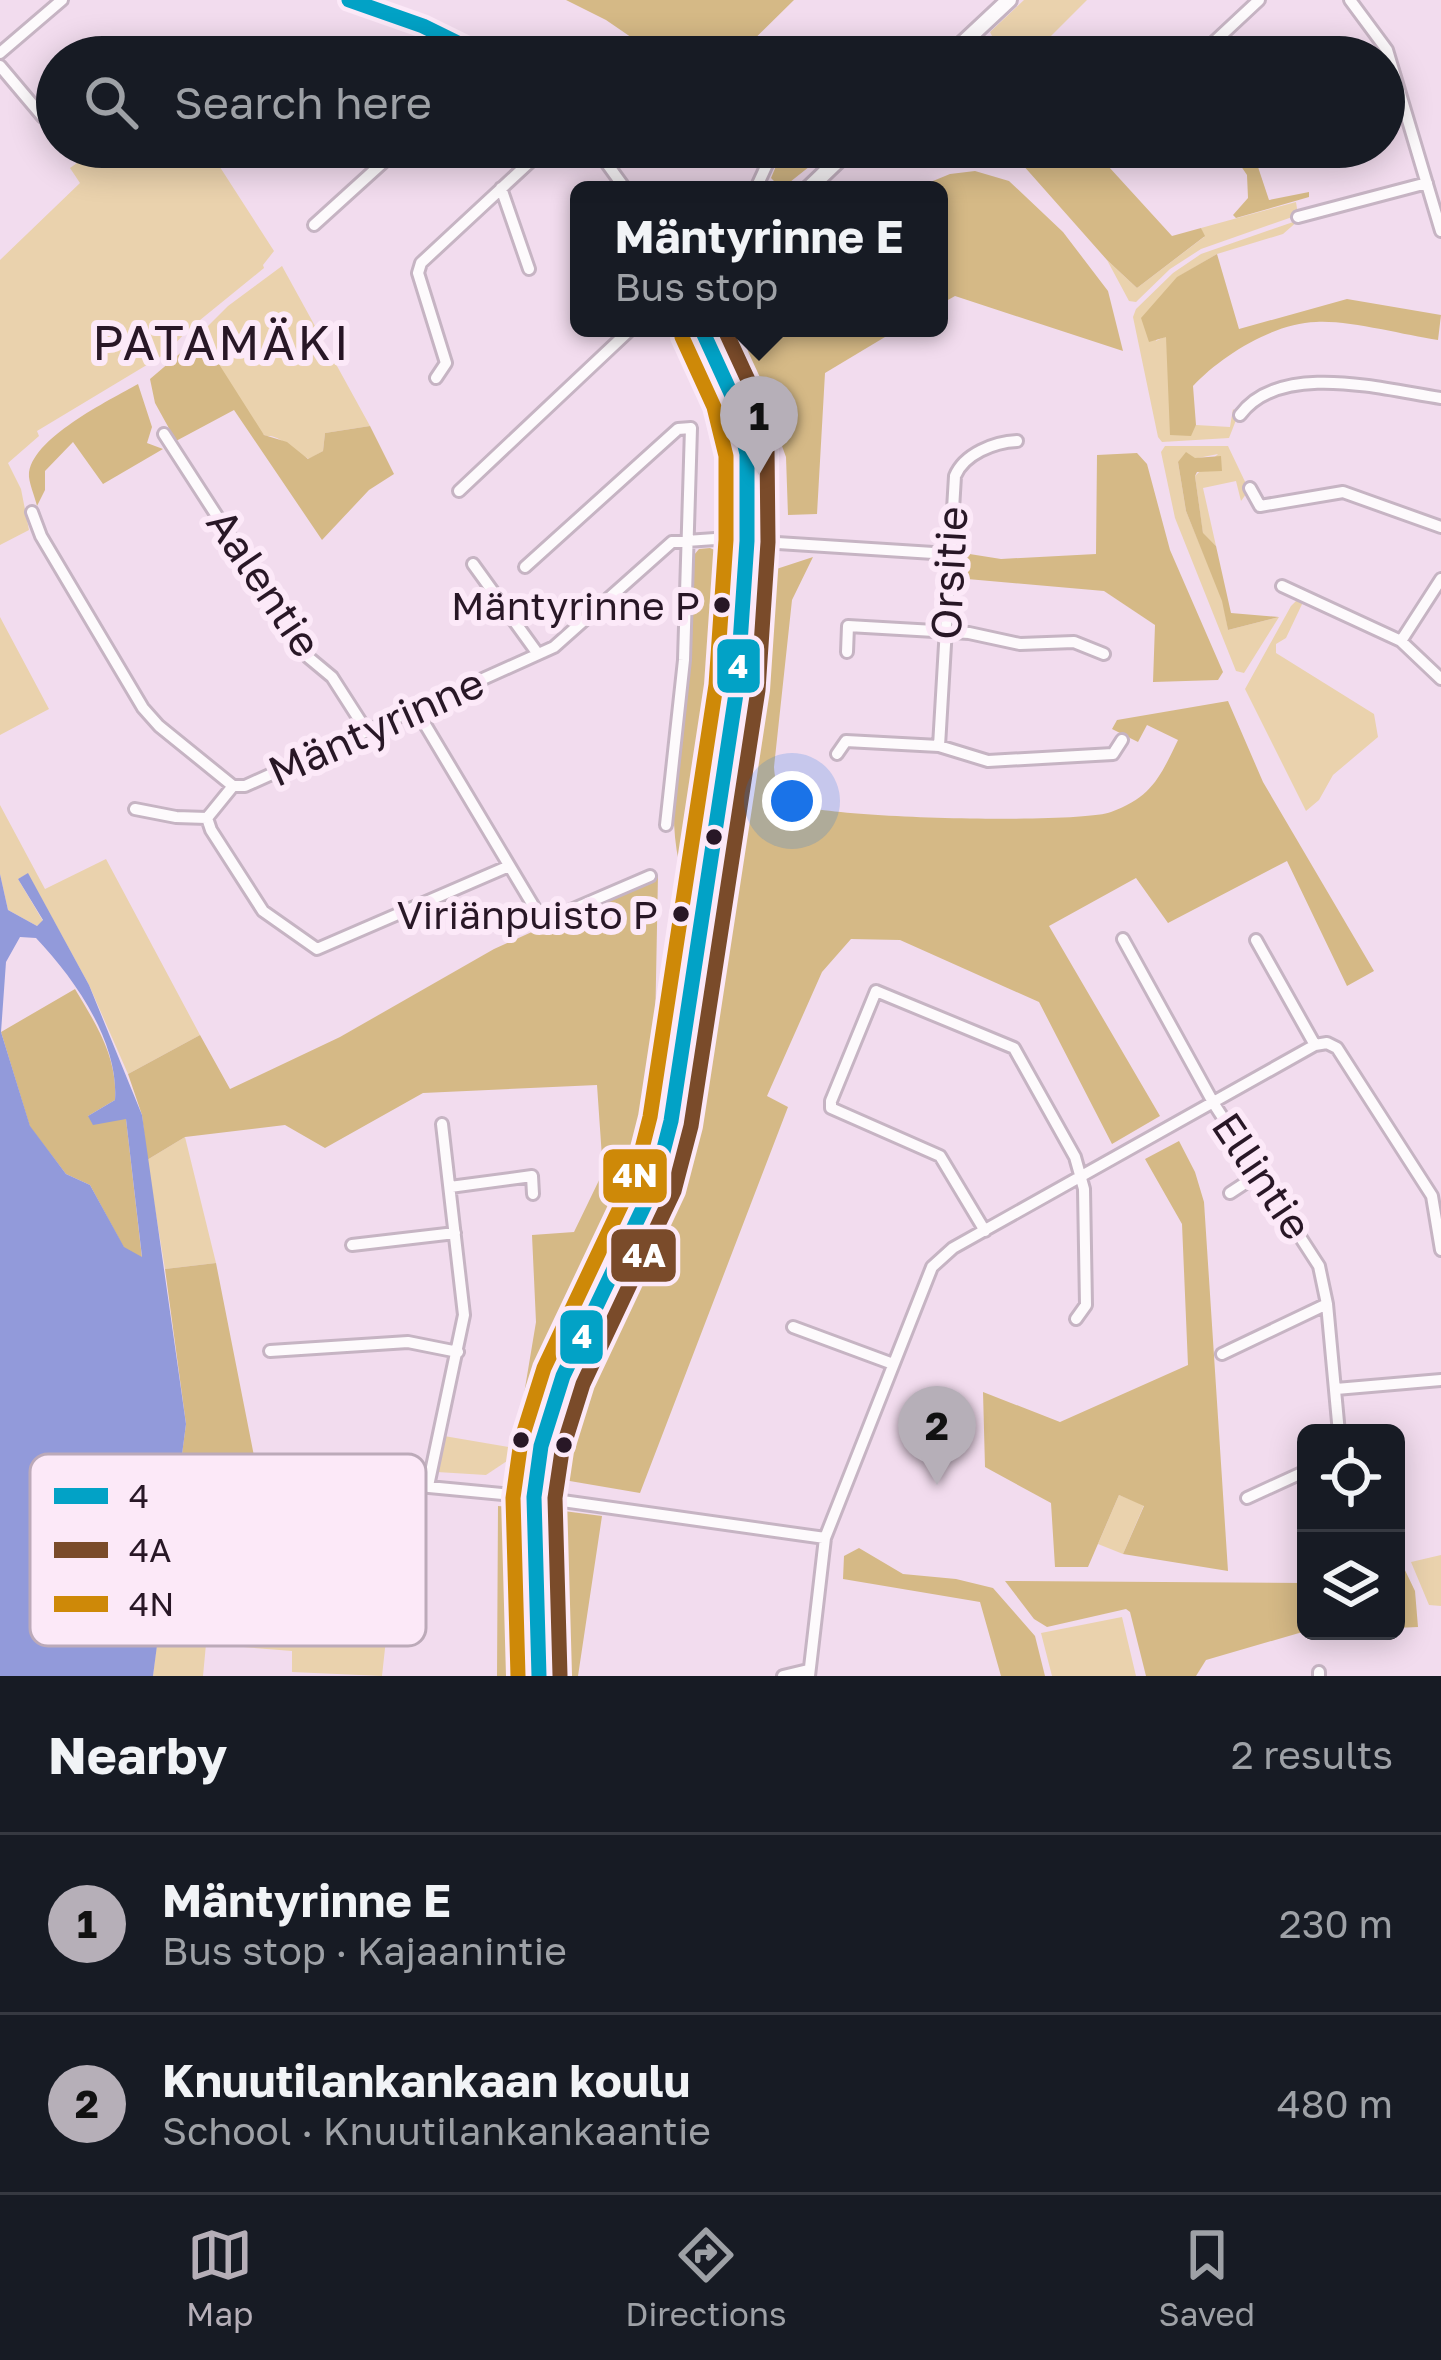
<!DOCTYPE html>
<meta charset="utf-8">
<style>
:root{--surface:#171b24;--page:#20242c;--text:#f1f3f6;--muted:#9ea1a6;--line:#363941;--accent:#b6afb8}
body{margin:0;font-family:"Golos Text",sans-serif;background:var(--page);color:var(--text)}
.controls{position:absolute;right:36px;bottom:36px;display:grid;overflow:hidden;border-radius:18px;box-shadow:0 6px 30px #0003}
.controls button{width:108px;height:108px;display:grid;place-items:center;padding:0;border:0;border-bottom:3px solid var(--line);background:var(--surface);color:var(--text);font:60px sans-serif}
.you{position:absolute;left:792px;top:801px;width:42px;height:42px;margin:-30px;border:9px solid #fff;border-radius:50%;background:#1a73e8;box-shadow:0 0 0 18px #1a73e833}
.badge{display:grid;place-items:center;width:78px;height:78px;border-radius:50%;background:var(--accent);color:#111;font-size:39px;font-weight:700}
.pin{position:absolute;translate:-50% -99px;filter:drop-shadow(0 3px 6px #0008)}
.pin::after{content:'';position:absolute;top:63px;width:42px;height:36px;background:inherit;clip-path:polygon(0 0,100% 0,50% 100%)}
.popup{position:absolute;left:570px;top:181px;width:378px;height:156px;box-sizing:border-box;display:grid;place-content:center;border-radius:18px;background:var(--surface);filter:drop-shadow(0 3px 9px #0005);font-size:39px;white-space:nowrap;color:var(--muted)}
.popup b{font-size:45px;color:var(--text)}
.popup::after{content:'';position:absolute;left:50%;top:100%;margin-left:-24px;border:24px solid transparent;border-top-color:var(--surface)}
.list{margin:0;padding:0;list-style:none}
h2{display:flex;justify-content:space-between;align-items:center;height:156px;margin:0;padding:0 48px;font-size:51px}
h2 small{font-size:39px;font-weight:400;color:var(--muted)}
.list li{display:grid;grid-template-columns:78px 1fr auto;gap:36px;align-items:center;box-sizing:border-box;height:180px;padding:0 48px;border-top:3px solid var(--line)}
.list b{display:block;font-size:45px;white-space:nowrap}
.list p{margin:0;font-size:39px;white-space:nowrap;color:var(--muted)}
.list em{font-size:39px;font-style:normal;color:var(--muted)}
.icon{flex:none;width:66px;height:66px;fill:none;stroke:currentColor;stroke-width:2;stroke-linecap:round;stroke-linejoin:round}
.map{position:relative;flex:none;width:1441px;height:1676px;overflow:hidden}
.search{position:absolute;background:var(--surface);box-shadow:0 6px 30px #0003;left:36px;right:36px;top:36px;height:132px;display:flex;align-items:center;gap:30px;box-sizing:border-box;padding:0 42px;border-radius:66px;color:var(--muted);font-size:45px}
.sheet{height:516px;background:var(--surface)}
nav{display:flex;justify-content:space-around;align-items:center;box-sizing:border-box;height:168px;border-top:3px solid var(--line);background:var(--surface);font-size:33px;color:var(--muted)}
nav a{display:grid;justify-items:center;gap:6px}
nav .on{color:var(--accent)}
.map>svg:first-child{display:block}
.green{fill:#ead2ad}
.forest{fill:#d5b986}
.water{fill:#929ada;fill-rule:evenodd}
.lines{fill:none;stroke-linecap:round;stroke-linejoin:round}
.minor-casing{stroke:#c6b4c3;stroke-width:16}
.major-casing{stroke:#c6b4c3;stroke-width:20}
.minor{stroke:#fdfafc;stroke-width:10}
.major{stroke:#fdfafc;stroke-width:14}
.bus-1-casing{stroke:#fce9f8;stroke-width:24}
.bus-2-casing{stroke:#fce9f8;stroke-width:24}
.bus-3-casing{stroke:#fce9f8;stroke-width:24}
.bus-1{stroke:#02a2c6;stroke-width:15}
.bus-2{stroke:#7a4b2a;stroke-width:15}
.bus-3{stroke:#ce8908;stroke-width:15}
.bus-dot{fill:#281726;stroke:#fce9f8;stroke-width:4.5}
.labels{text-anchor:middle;stroke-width:12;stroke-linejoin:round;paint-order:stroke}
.bus-label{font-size:39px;fill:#281726;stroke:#fce9f8;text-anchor:end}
.street-label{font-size:42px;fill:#281726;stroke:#fce9f8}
.quarter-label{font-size:48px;letter-spacing:3px;fill:#281726;stroke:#fce9f8}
.key{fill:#fce9f8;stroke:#bcaab9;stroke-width:3}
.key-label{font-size:33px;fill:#281726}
.line-badge{stroke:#fce9f8;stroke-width:4.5}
.badge-label{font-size:33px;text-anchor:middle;font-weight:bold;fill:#fff}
</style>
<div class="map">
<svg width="1441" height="1676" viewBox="0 0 1441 1676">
<rect width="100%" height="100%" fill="#f2dcee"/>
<!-- green -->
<path class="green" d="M1024,0H1087L1030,57H977V50L992,36L990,32Z
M99,147H207L274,251L263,265L264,268L189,329L165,354L37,431L39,436L8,463L21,489L29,530L0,545V260L80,183L70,168Z
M1296,202L1298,215L1201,249L1170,269L1136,302L1129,301L1107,260L1137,288L1204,237L1201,228Z
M1299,220L1283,234L1217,254L1178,277L1156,341L1166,336L1190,436L1196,425L1230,427L1233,409L1238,415L1229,438L1162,442L1158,437L1133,317L1136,309L1173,273L1201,254Z
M282,266L370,426L325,433L323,451L309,459C297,454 288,443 277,438C265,433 269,440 260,431C228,400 235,362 184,350L228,306Z
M1165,446H1228L1249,490L1241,501L1236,481L1203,488L1216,546L1203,534L1195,476L1218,454L1178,462L1186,511L1223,601L1228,630L1279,617L1244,673L1236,671L1175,518L1161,452Z
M1300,597L1304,600L1286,638L1276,644V653L1374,714L1378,737L1333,775L1319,800L1306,811L1245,689L1291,606Z
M0,617L49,709L0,735Z
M0,805L45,889L106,859L200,1035L128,1074L89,985L28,874L18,879L43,921L37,926L8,910L0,874Z
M185,1137L216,1263L165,1269L147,1160Z
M444,1436L515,1448L513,1457L486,1475L437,1472Z
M1119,1495L1144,1505L1123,1554L1098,1544Z
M1441,1555V1606L1429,1605L1411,1562Z
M278,1613L388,1621L382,1676L292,1672V1651L206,1644L203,1676H153L159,1626L275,1638Z
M1122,1617L1136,1676H1052L1041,1633Z"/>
<!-- forest -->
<path class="forest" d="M566,0H794L736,57H660L606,20Z
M784,147H834L790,182L777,184L771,178Z
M1007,147H1090L1103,160L1117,147H1128L1109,167L1172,236L1201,228L1205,236L1137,288L1107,260Z
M1228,147H1244L1255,158L1269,200L1309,192V197L1236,218L1233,215L1248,198L1247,175Z
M975,171L1009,181L1063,232L1108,291L1123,351L955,296L939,305V190H911L950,174Z
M1217,254L1239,329L1347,299L1441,315L1438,340C1403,335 1350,320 1316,322C1274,323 1221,356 1193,386L1196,425L1191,436L1170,435L1166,337L1149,342L1141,318L1177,277Z
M745,328H900L825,373L817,514L788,515L786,457L748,353Z
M184,350L217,361L264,435L287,442L308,459L323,451L325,433L370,426L394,474L369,490L322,540L234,410L176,441L155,403L150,379Z
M138,384L152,427L147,443L163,449L103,484L73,442L45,471V490L37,506C35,497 30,486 29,477C27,440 110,400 138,384Z
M1186,452L1195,458L1221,456L1222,471L1197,472L1195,476L1203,533L1216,546L1231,613L1279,617L1228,630L1222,601L1186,511L1178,462Z
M1137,453L1147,464L1170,550L1223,672L1218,680L1153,682L1155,625L1104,591L956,578L957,552L1001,559L1096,554L1097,455Z
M710,548L719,552L731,637L718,745L692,866L679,863C666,803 681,746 687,686C692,643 692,598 694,555L699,549Z
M813,557L792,600L774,767C775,784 780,796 796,804C826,819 1079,824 1111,812C1152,797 1160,777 1178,740L1147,725L1138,742L1112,729L1117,720L1228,701L1263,782L1374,971L1347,986L1287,861L1168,923L1136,878L1049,926L1160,1116L1112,1144L1039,1002L900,940L851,939L822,972L767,1096L788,1107L640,1493L558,1479C573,1358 647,1253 682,1136C697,1088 700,1033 707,983C729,847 746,711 761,574Z
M658,875L654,1084L617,1221L542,1365L515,1448L536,1322L532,1235L574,1232L603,1172L597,1085L423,1093L325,1148L285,1125L185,1137L147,1160L142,1115L128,1074L200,1035L230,1089L340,1037L494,949Z
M75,989C96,1024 118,1058 115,1100L88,1116L126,1119L142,1258L124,1248L90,1185L66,1174L30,1127L1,1032Z
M1179,1141L1195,1172L1204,1202L1228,1571L1123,1554L1144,1506L1119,1495L1088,1567H1055L1051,1503L985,1467L983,1392L1060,1422L1188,1365L1182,1224L1145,1159Z
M216,1263L255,1461L230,1453L227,1470L206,1467L192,1630L159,1626L186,1424L165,1269Z
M498,1506L524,1508L530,1676H497Z
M556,1510L602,1516L578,1676H549L548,1520Z
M859,1548L903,1574L956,1579L993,1588L1035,1636L1045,1676H1001L980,1602L843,1579L844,1556Z
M1403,1566L1415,1591L1418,1627L1396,1628V1567Z
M1005,1581L1306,1583V1631L1206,1660L1196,1676H1146L1130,1612L1126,1609L1047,1627L1034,1619Z"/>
<!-- water -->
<path class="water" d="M28,873L89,985L142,1115L186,1424L153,1676H0V874L8,910L37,926L43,920L18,879ZM20,937L36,938C75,979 119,1042 115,1100L88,1116L93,1125L126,1119L142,1257L124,1247L90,1185L66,1174L30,1126L1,1032L6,962Z"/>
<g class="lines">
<!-- minor casing -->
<g class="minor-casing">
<path id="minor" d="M349,0L423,26L486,57
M1350,0L1387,50L1441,231
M0,53L62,0
M1198,57L1259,0
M0,66L43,117
M352,147L383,162
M595,147L626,190
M501,188L529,269
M766,190L758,184L775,147
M1298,217L1427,183
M314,225L400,147
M436,378L446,363L418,273L421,263L546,147
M1240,415C1281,360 1385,390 1441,398
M164,434L308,657L332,677L366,730
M1250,488L1260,506L1343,492L1441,527
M459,491L632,328
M32,512L41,536L143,708L159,726L233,786H245L554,647L672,542L715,539L949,554
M473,564L538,654
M525,567L678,429L691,428L684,660L666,825
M1282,586L1401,641L1441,679
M1401,641L1441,579
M847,652L848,626L969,633L1020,644L1074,642L1104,654
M417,711L543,922L650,876
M939,746L955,476C964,454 994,442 1017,441
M837,754L846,741L939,746L988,761L1113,754L1122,740
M233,786L207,818L211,830L263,911L317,949L509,866
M135,809L176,817L207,818
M1123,939L1214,1104L1319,1266L1327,1304L1339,1433
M1256,940L1315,1045L1327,1043L1337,1048L1432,1196L1441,1250
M450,1187L532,1176L533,1194
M1230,1193L1259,1174
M985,1231L940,1156L831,1108V1101L876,991L1014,1048L1075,1157L1084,1189L1086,1305L1076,1319
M352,1245L455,1233
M793,1327L893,1364
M270,1351L408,1342L458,1352
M1222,1354L1327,1304
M1336,1389L1441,1380
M241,1462L345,1479L534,1497L825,1538
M428,1486L464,1315L442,1124
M1247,1498L1306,1471
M783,1676L808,1670
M809,1676L825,1538L932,1267L953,1248L1315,1045
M1319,1676V1672"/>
</g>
<!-- major casing -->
<g class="major-casing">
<path id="major" d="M948,57L1009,0
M807,190L852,147
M718,355L719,328
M539,1676L534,1497L541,1446L563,1376L631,1239L655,1183L671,1121L706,874L737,687L747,541V454L734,400L701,328"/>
</g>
<!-- minor -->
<use href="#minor" class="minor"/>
<!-- major -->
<use href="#major" class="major"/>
<!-- bus-1 casing -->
<g class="bus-1-casing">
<path id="bus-1" d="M349,0L423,26L486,57
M539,1676L534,1497L541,1446L563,1376L655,1183L671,1121L737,687L747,541V454L734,400L701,328"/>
</g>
<!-- bus-2 casing -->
<g class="bus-2-casing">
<path id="bus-2" d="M560,1675L555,1498L562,1451L583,1384L674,1191L691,1126L758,690L768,542L767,449L754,393L724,328"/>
</g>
<!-- bus-3 casing -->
<g class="bus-3-casing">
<path id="bus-3" d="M518,1676L513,1498L521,1441L544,1368L635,1176L650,1117L716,685L726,540V456L714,407L682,337"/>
</g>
<!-- bus-1 -->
<use href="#bus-1" class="bus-1"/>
<!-- bus-2 -->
<use href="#bus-2" class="bus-2"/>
<!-- bus-3 -->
<use href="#bus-3" class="bus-3"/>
</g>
<!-- markers -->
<g class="bus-dot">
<circle cx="722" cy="605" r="10"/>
<circle cx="714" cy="837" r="10"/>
<circle cx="681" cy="914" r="10"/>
<circle cx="521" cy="1440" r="10"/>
<circle cx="564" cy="1445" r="10"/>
</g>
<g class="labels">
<!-- bus labels -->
<g class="bus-label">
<text x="700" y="620">Mäntyrinne P</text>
<text x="658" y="929">Viriänpuisto P</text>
</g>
<!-- street labels -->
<g class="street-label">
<text transform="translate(949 573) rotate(-87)" y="15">Orsitie</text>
<text transform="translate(264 583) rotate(56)" y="15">Aalentie</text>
<text transform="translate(376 727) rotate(-24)" y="15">Mäntyrinne</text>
<text transform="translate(1262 1176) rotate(56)" y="15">Ellintie</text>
</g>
<!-- quarter labels -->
<g class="quarter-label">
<text x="222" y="360">PATAMÄKI</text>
</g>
</g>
<!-- legend -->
<rect x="30" y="1454" width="396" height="192" rx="18" class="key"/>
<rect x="54" y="1488" width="54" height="16" fill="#02a2c6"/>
<rect x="54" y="1542" width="54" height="16" fill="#7a4b2a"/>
<rect x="54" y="1596" width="54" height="16" fill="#ce8908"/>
<g class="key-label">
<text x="129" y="1508">4</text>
<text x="129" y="1562">4A</text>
<text x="129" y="1616">4N</text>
</g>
<g class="line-badge">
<rect x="715" y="637" width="47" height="58" rx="12" fill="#02a2c6"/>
<rect x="601" y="1147" width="68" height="58" rx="12" fill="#ce8908"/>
<rect x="609" y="1227" width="69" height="57" rx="12" fill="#7a4b2a"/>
<rect x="558" y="1308" width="47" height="58" rx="12" fill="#02a2c6"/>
</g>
<g class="badge-label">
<text x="738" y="678">4</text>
<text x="635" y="1187">4N</text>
<text x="644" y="1267">4A</text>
<text x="582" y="1348">4</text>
</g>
</svg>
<div class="controls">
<button><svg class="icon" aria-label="locate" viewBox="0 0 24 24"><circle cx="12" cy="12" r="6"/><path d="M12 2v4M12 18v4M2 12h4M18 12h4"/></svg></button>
<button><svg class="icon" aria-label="layers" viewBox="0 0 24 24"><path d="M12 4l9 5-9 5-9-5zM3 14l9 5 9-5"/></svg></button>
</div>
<div class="you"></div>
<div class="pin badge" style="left:759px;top:475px">1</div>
<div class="popup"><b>Mäntyrinne E</b>Bus stop</div>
<div class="pin badge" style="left:937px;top:1485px">2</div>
<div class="search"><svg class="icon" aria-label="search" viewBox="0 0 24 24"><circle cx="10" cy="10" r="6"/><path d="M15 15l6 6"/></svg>Search here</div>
</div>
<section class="sheet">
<h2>Nearby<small>2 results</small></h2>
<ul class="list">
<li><span class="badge">1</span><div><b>Mäntyrinne E</b><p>Bus stop · Kajaanintie</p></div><em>230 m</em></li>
<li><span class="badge">2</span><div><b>Knuutilankankaan koulu</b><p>School · Knuutilankankaantie</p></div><em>480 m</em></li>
</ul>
</section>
<nav>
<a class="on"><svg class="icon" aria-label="map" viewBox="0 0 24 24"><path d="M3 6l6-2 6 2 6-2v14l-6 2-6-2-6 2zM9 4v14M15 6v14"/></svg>Map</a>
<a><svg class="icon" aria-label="directions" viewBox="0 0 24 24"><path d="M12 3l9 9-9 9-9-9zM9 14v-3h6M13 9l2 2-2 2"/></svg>Directions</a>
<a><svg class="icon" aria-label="saved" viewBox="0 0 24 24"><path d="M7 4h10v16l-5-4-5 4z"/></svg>Saved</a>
</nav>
